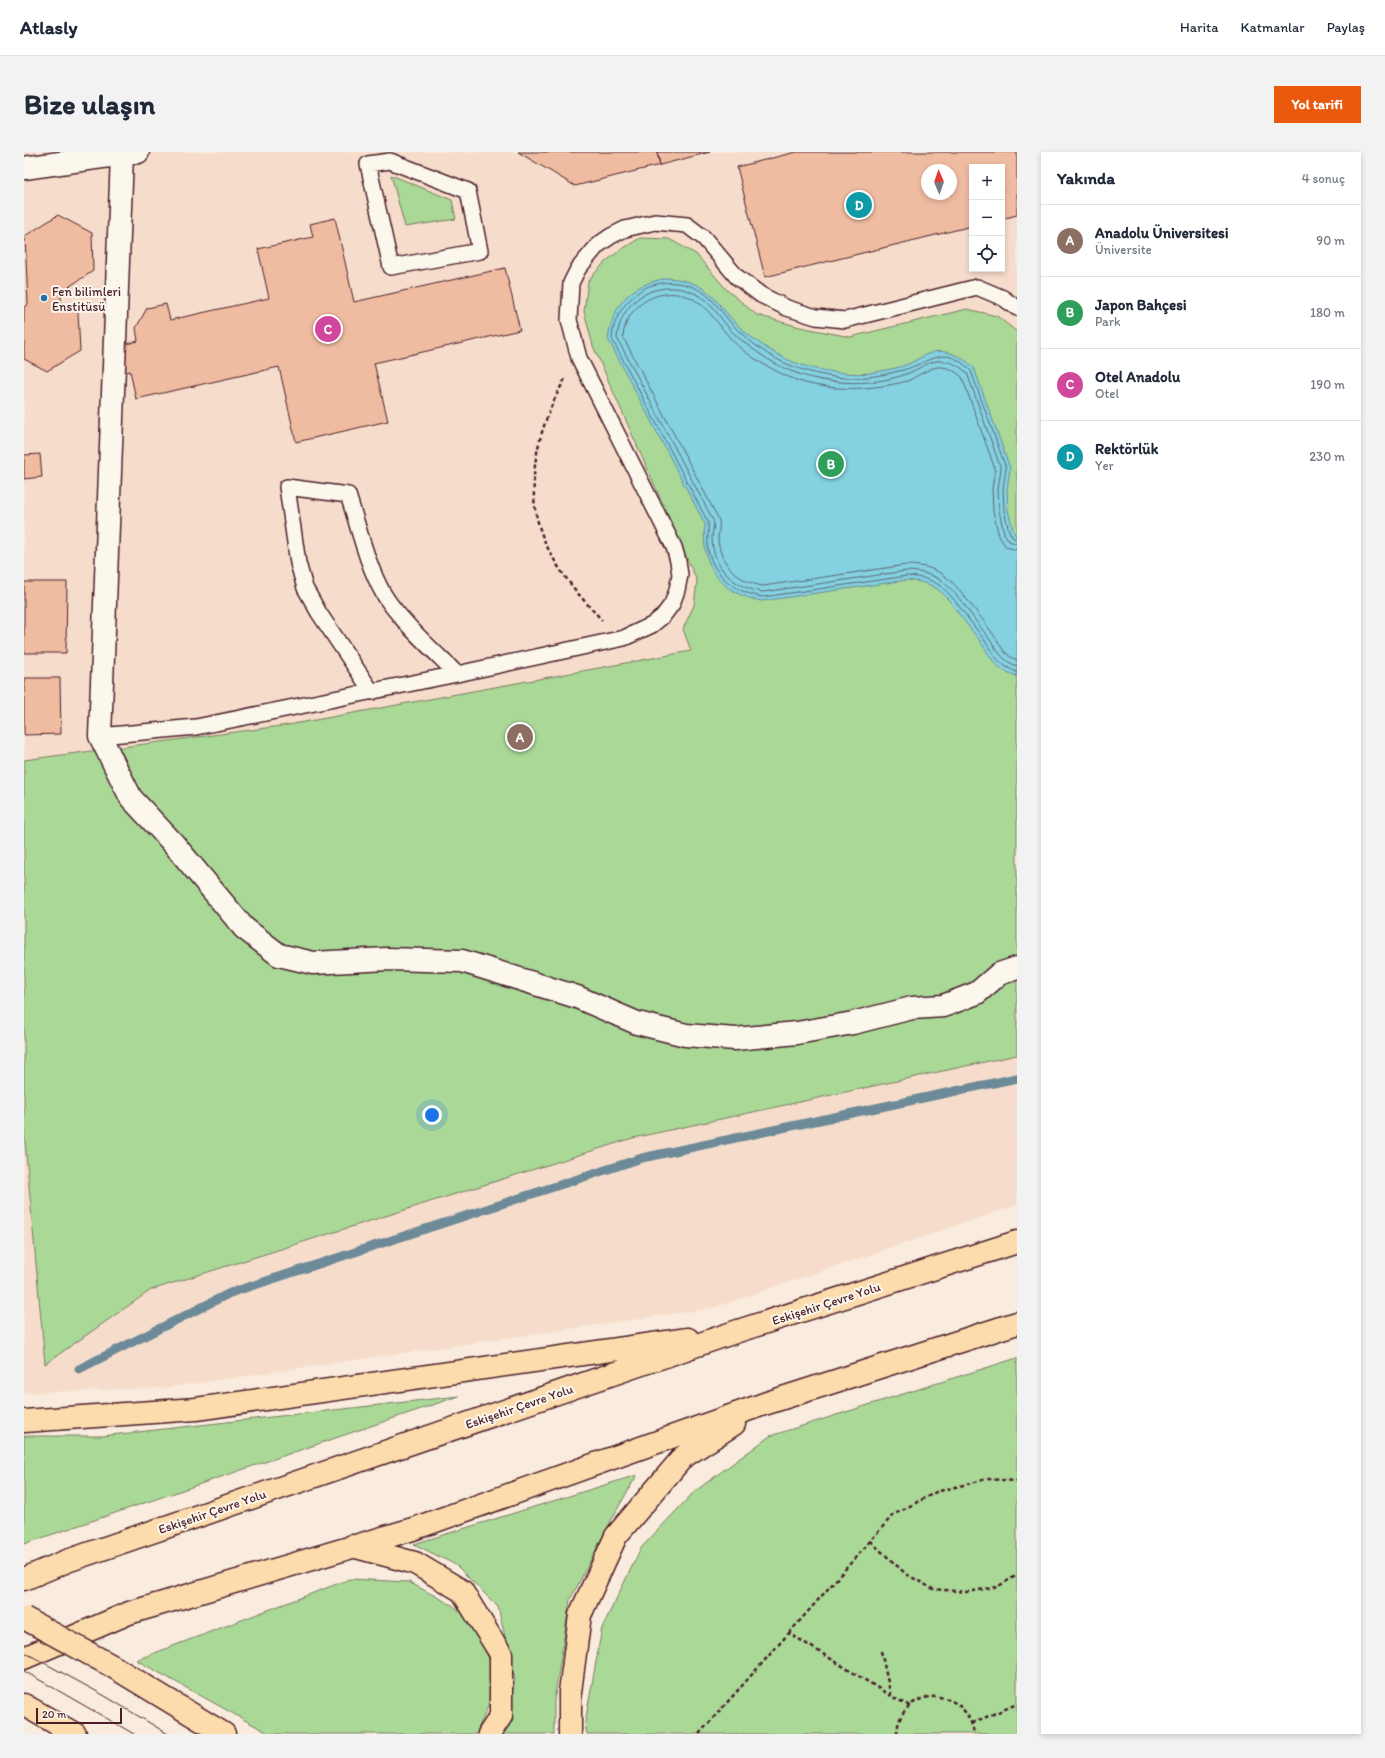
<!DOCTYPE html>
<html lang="tr">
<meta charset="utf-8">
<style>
:root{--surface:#fff;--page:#f2f2f3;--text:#1f2937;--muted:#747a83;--line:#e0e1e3;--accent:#ea580c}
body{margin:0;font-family:Itim,sans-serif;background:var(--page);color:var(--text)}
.controls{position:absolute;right:12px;top:12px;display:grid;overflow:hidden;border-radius:0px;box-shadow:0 2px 6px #0003}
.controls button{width:36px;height:36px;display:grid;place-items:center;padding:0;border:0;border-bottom:1px solid var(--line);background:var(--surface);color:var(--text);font:20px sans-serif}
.compass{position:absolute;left:897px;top:12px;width:36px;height:36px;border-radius:50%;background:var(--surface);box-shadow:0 2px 6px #0003;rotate:358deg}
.scale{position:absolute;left:12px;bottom:10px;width:86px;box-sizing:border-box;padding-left:4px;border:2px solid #4a1f2b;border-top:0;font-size:11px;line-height:14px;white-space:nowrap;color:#4a1f2b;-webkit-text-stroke:3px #fbf7ec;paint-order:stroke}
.you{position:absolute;left:408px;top:963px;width:14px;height:14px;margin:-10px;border:3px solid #fff;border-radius:50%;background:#1a73e8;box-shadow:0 0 0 6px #1a73e833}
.badge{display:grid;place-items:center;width:26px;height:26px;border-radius:50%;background:var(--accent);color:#fff;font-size:13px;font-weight:700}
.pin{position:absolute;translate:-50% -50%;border:2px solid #fff;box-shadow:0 1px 4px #0006}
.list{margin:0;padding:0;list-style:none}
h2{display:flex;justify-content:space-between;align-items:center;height:52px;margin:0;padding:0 16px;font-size:17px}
h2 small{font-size:13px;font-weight:400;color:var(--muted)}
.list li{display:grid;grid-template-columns:26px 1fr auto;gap:12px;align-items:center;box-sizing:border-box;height:72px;padding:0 16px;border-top:1px solid var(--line)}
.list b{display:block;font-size:15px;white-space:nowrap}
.list p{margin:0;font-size:13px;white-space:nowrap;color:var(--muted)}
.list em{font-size:13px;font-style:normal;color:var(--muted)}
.icon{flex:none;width:22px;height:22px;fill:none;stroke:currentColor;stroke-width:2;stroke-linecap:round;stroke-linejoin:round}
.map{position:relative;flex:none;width:993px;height:1582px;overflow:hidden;border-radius:0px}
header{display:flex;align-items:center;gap:24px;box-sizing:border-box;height:56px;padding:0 20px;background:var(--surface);border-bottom:1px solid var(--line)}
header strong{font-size:19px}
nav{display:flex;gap:22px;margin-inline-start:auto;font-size:14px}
.intro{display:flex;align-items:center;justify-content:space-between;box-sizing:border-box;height:96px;padding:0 24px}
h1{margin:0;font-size:28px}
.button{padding:10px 18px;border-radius:0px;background:var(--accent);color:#fff;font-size:14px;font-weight:700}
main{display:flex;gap:24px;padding:0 24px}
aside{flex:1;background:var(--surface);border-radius:0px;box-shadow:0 2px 6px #0003}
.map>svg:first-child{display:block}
.built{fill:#f6ddcb;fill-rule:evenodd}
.green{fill:#a9d897;stroke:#7a7c61}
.water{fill:#83d1e1;stroke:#6c8a98}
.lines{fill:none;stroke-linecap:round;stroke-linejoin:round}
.shore{stroke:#616674;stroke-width:1}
.stream{stroke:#6c8a98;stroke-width:9}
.building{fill:#efbca1;stroke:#4a1f2b;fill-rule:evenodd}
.lane-casing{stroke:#4a1f2b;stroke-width:18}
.street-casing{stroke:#4a1f2b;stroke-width:25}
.primary-casing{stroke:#4a1f2b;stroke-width:25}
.highway-casing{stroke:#4a1f2b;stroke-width:25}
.path{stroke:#4a1f2b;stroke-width:2.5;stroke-dasharray:4 3;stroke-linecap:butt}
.lane{stroke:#fbf7ec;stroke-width:15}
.street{stroke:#fbf7ec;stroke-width:22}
.primary{stroke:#fcdcac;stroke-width:22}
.highway{stroke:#fcdcac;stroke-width:22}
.tram{stroke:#4a1f2b;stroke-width:1}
.primary-bridge-casing{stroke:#4a1f2b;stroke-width:25;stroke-linecap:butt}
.primary-bridge{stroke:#fcdcac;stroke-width:22}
.poi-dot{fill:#1f6fb2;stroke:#fbf7ec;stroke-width:1.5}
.labels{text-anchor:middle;stroke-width:4;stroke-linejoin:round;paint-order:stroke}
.poi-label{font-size:13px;fill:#4a1f2b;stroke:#fbf7ec;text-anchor:start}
.street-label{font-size:13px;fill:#4a1f2b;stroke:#fbf7ec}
</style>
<header>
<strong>Atlasly</strong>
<nav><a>Harita</a><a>Katmanlar</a><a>Paylaş</a></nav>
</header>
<div class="intro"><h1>Bize ulaşın</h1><a class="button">Yol tarifi</a></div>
<main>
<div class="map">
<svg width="993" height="1582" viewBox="0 0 993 1582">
<rect width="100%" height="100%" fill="#f9ebdd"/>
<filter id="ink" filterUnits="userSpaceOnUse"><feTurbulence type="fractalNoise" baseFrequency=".025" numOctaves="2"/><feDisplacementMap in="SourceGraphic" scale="8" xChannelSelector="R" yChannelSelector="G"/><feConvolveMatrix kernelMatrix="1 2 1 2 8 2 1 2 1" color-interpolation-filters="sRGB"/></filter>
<g filter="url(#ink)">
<!-- built -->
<path class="built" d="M0,0H993V1053L689,1156L140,1236L0,1241ZM948,15H978V117H948ZM903,18H927V42H903Z"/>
<!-- green -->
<path class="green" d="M367,23L428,48L432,67L381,75Z
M616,86L645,87L672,102L703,138L733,163L776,175L826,185L943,157L973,164L993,180V903L609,986L127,1138L21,1212L0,978V608L264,573L667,499L659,477L670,453L673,429L569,194L560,159L564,129L580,111L595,99Z
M993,1206V1582H563L561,1571L578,1476L617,1396L670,1340L746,1284Z
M435,1244L0,1392V1284H78Z
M613,1323L590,1363L546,1448L530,1549V1582H475L480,1574L491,1527L474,1455L432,1413L390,1392Z
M326,1427L385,1430L428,1453L450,1471L466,1510L468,1545L452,1582H246L112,1508Z"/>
<!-- water -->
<path class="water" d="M644,126C691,130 690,153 720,179C740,196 764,211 789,216C808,220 827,223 846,221C857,219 869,217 879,214C889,211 899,203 909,200C925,197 940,206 950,216L986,316L983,337L984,358L989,378L993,386V524C971,517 968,507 956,489C949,480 942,471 935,462C919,439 912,431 883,428L738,449C697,442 676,415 681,372L584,187C589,151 607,132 644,126Z"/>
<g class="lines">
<!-- shore -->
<path class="shore" d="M993,387L989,386L985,379L980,358L979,337L982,316L947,219C920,190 906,211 879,218C857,224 832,228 810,225C787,221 764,215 744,202C735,196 726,189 718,182C706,172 697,157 686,146C668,128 633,125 613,141C598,153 589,168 588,187L684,370C685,379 683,388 684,398C690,425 713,441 739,445L883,424C915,426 923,438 941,462C947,471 955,480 961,489C970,504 976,514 993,520
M993,392L985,389L980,381L975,359L974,337L977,317L943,221C935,213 925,208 913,209C903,210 892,219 882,222C852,234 805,233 775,222C753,215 733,201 715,186C702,176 694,159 681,148C661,132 633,132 613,147C601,157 594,171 593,186L689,368C691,374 688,380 688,387C689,417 711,436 739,440L882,419C915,420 925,433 944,458C950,467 957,476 964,485C972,497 978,509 993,514
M993,398L982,395L975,384L969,359L968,337L971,317L938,225C932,219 922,214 913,215C903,217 893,225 883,229C850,238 805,240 772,228C750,219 725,206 708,188C696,175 685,156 669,147C639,131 601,152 599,185L694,366C697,373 694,380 694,387C696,413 715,430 739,434L882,413C917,413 929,429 948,454C955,463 962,472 969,482C976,492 980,504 993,508"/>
<!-- stream -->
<path class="stream" d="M55,1217L206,1141L618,1006L993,926"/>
</g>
<!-- building -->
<path class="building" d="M494,0H633L636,13L551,34Z
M633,0H686L636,13Z
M772,0H993V63L978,67V15H948V74L741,125L713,15ZM903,18H927V42H903Z
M34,63L68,81L69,119L37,140V151L54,160L56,199L23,219L0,207V155L4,152L1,84Z
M311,66L330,150L481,116L496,178L350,211L364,269L272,290L255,215L112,247L106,219L98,221L92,195L114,189L112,176L123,156L142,152L146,168L245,146L234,97L289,85L286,72Z
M16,302L18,325L0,327V303Z
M0,430H43L42,501H0Z
M0,526H36L37,582L0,583Z"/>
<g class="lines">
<!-- lane casing -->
<g class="lane-casing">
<path id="lane" d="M366,9L444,39L456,99L367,115L344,12Z
M348,540L295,461L281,436L274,411L263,335L324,343C335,376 342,410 359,441C374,467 411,500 433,522
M76,584L172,575L433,522L600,486L628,473L639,464L648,452L653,438L656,423L654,409L650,395L555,206L545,168L547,131L554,117L574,93L587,84L601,77L631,70L663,73L680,86L713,125L737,143L763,156L792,165L821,168L953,135L979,146L993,156"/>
</g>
<!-- street casing -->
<g class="street-casing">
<path id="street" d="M98,3L76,584L107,646L149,691L220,776L255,803L289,811L363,807L438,809L553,845L613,871L662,883L711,887L773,881L829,871L888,856L919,854L953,841L975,822L993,816
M0,16L114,0"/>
</g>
<!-- primary casing -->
<g class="primary-casing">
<path id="primary" d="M88,1514L200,1582
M0,1553L51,1582"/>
</g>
<!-- highway casing -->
<g class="highway-casing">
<path id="highway" d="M0,1269L172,1257L664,1187
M328,1394L391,1411L438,1439L477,1502V1564L465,1582
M0,1427L43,1409L714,1179L993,1090
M0,1506L105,1461L389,1377L740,1252L993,1171
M546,1582V1540L556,1463L592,1384L659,1305L710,1272"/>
</g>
<!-- path -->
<path class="path" d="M541,227C515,272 499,332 518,383C531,416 554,443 578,468
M846,1389L882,1422L909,1437L943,1440L973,1435L993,1423
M765,1481L869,1363L912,1340L963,1327L993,1329
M857,1499L867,1544L886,1554
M948,1571L993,1552
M675,1582L765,1481L867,1544
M873,1582C874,1535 942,1530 950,1582"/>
<!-- lane -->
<use href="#lane" class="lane"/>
<!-- street -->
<use href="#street" class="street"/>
<!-- primary -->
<use href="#primary" class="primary"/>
<!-- highway -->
<use href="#highway" class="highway"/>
<!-- tram -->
<path class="tram" d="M0,1500L81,1544L144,1582
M0,1519L110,1582"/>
<!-- primary-bridge casing -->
<g class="primary-bridge-casing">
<path id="primary-bridge" d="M0,1466L88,1514"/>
</g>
<!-- primary-bridge -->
<use href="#primary-bridge" class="primary-bridge"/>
</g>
</g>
<!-- markers -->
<circle class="poi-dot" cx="20" cy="146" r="4"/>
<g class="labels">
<!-- poi labels -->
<g class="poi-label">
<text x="28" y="144">Fen bilimleri<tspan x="28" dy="15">Enstitüsü</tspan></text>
</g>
<!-- street labels -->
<g class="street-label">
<text transform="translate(802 1151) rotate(-18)" y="5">Eskişehir Çevre Yolu</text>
<text transform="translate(495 1254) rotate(-19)" y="5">Eskişehir Çevre Yolu</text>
<text transform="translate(188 1359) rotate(-19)" y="5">Eskişehir Çevre Yolu</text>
</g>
</g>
</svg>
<div class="controls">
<button>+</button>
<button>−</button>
<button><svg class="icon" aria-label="locate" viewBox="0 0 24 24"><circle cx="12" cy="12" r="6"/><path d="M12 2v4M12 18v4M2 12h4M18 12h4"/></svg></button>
</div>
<svg class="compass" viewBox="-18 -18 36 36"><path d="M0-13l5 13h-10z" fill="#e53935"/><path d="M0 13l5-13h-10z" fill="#747a83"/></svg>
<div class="scale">20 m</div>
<div class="you"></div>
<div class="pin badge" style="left:496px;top:585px;background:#8d6e63">A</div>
<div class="pin badge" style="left:807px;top:312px;background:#2e9e5b">B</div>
<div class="pin badge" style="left:304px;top:177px;background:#d1479c">C</div>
<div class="pin badge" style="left:835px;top:53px;background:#0f9aa8">D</div>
</div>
<aside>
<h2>Yakında<small>4 sonuç</small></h2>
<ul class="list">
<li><span class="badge" style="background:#8d6e63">A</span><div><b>Anadolu Üniversitesi</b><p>Üniversite</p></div><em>90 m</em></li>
<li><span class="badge" style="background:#2e9e5b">B</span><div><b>Japon Bahçesi</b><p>Park</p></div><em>180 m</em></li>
<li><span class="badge" style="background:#d1479c">C</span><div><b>Otel Anadolu</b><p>Otel</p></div><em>190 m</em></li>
<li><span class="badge" style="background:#0f9aa8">D</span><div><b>Rektörlük</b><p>Yer</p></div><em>230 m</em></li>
</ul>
</aside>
</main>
